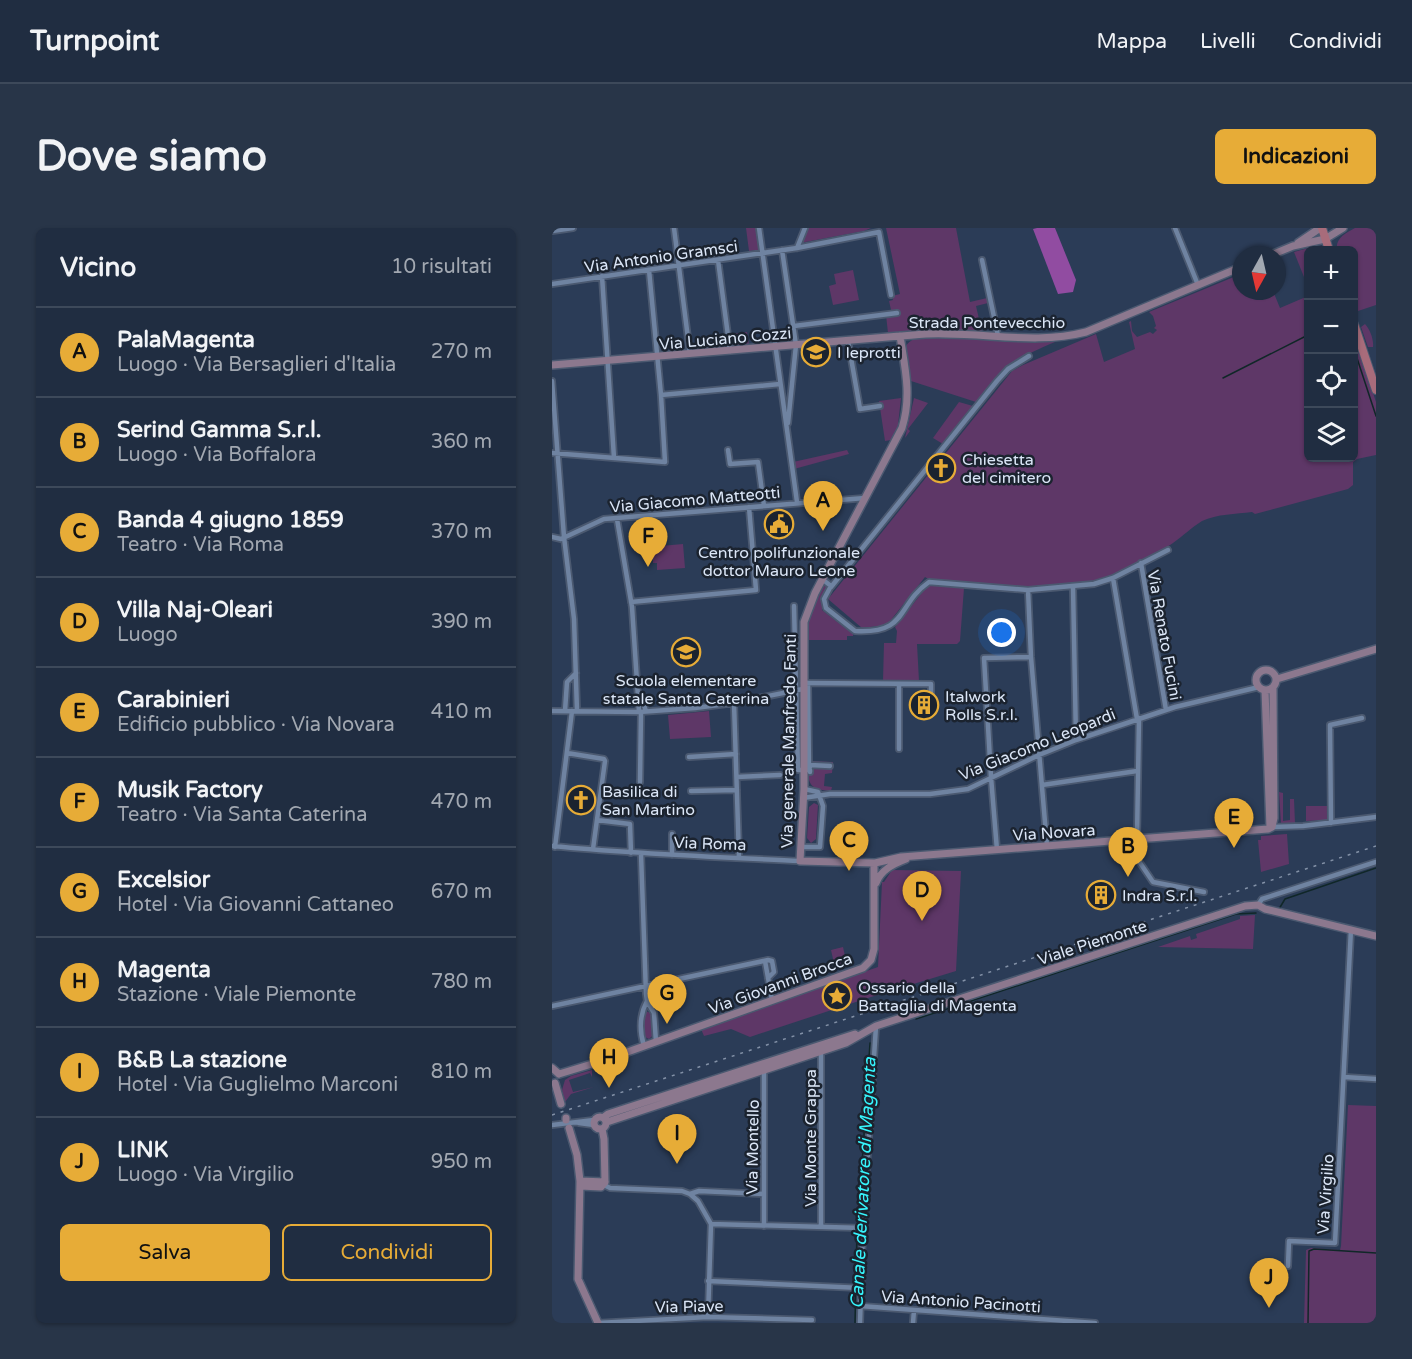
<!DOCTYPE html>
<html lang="it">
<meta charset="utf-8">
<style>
:root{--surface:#202d41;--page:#283548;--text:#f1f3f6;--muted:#a2a8b1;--line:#3d495a;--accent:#e7ac37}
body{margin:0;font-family:"Varela Round",sans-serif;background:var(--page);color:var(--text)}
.controls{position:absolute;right:18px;top:18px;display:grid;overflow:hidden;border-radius:9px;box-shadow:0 2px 4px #0004}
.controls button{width:54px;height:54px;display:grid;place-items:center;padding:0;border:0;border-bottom:2px solid var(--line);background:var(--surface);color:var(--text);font:30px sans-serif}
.compass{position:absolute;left:680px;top:18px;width:54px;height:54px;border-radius:50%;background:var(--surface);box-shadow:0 2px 4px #0004;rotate:188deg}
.you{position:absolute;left:450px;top:405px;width:21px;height:21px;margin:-15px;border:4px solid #fff;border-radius:50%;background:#1a73e8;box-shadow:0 0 0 9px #1a73e833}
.badge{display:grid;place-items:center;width:39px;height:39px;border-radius:50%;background:var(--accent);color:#111;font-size:20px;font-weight:700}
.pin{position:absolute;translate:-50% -50px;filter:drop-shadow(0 2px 3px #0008)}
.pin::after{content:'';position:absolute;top:32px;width:21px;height:18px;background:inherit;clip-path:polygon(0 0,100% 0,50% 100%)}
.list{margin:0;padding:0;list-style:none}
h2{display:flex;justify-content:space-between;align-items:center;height:78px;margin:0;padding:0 24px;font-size:26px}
h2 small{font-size:20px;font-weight:400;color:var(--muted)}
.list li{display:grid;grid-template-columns:39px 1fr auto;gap:18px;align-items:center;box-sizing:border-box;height:90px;padding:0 24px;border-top:2px solid var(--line)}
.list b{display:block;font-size:22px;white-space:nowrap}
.list p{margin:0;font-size:20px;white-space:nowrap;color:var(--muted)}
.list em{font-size:20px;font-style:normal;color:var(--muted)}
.actions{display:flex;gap:12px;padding:18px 24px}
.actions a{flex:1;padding:14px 0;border:2px solid var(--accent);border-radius:9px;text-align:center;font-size:21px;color:var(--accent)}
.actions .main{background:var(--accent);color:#111}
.icon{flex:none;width:33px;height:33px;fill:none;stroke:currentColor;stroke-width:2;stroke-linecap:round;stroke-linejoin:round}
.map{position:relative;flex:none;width:824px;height:1095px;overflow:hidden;border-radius:9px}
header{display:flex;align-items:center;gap:36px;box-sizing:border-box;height:84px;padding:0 30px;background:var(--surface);border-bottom:2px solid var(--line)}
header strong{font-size:28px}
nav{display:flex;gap:33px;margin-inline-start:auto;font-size:21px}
.intro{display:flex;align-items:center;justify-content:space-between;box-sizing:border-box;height:144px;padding:0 36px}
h1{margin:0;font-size:42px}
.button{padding:15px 27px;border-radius:9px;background:var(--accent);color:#111;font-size:21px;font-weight:700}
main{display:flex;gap:36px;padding:0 36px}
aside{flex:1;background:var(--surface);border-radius:9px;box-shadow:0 2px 4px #0004}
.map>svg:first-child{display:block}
.green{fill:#5e3767}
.forest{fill:#914ca1}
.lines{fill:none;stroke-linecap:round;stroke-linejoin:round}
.stream{stroke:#102728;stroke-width:1.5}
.street-casing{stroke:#4b5970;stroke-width:8}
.secondary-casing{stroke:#4b5970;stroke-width:10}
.primary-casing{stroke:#4b5970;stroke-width:10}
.street{stroke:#6f83a1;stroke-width:4.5}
.secondary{stroke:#8c788e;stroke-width:7}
.primary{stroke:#a86c7b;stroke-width:8}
.rail{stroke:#8391a7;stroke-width:1.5;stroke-dasharray:3 6;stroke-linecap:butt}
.labels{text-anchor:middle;stroke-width:5;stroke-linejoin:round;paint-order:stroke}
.street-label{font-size:16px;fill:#dbe6f7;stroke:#1b232f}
.poi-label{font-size:16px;fill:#dbe6f7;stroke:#1b232f;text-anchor:start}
.water-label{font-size:18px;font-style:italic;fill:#36f5fd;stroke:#1b232f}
</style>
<header>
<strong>Turnpoint</strong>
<nav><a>Mappa</a><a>Livelli</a><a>Condividi</a></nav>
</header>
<div class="intro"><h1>Dove siamo</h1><a class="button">Indicazioni</a></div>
<main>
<aside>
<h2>Vicino<small>10 risultati</small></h2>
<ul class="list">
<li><span class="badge">A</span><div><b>PalaMagenta</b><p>Luogo · Via Bersaglieri d'Italia</p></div><em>270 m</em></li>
<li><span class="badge">B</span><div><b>Serind Gamma S.r.l.</b><p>Luogo · Via Boffalora</p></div><em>360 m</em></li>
<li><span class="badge">C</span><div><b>Banda 4 giugno 1859</b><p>Teatro · Via Roma</p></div><em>370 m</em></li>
<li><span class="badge">D</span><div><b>Villa Naj-Oleari</b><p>Luogo</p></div><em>390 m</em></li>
<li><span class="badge">E</span><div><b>Carabinieri</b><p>Edificio pubblico · Via Novara</p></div><em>410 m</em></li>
<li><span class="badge">F</span><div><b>Musik Factory</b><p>Teatro · Via Santa Caterina</p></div><em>470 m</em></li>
<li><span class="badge">G</span><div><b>Excelsior</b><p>Hotel · Via Giovanni Cattaneo</p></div><em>670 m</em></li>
<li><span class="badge">H</span><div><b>Magenta</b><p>Stazione · Viale Piemonte</p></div><em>780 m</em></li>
<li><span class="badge">I</span><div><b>B&amp;B La stazione</b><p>Hotel · Via Guglielmo Marconi</p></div><em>810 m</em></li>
<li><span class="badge">J</span><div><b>LINK</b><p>Luogo · Via Virgilio</p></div><em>950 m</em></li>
</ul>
<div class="actions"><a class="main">Salva</a><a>Condividi</a></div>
</aside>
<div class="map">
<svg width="824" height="1095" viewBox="0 0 824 1095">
<rect width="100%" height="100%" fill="#2b3c57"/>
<!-- green -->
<path class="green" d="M194,0H206L208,22L197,23Z
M255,0H319L312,3L248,15Z
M334,0H404L418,74L435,70L436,75L424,78L430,104L391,101L336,105L334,87L340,86L337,73L341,72L340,68L348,66Z
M803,0H824V77L803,84L802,22H785C783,10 794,5 803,0Z
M760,19L768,20L769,22H756V59L742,24Z
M301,42L307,72L281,77L277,58L284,56L282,46Z
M689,46V63H721L728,80L756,68V230H802V107L824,174V227L805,231L801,234V257L796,261L703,286L700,284C684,286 665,286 650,293C640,299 631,308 621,315C606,325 576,341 560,348C511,367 430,358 378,352L373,349L335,397L310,400L276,371L460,143L471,137L544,106L552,134L583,121L577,94L579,93L580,103L585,109L598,104L601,106L605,102L602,100L604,98L601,88L597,84Z
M813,96C818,101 822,112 821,119H816L809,99Z
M195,104L197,117H181L179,106Z
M395,109L503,114C463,131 450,139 424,174L359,153L353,120C359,105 381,110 395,109Z
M349,170L345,206L339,212L333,213L327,173Z
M362,170L376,175L356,201L358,203L353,210Z
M407,174L421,178L391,216L381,210Z
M295,222L297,226L242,241L241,234Z
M131,316L133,340L105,342V335H101V329H98L97,319Z
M376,357L412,360L408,413L405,416H365L367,453H331L332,415H344L345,403L343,399Z
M271,358H274L276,361L271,369L270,382L301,406V408H295V412H255C255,391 262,376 271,358Z
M157,483L159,509L118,511L116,487Z
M258,533L281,534L280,545L273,546L272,558L280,559L279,563C266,562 257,561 256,546H257Z
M727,564L731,565V593L738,592V571H742L743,595L729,596Z
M262,575L266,577L264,611L259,615L255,610L257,579Z
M754,578H777L776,592L754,593Z
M735,606L737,636L709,644L706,612H709V608Z
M340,642L409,643L404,743L319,769L198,809L179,801L152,808L149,801L326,739L330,654H332Z
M703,687L701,721L606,719L638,708L639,712L645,710L644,706L688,691V688Z
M291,719L295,737L283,740L279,722Z
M93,783L99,785L100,808L97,811L91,808V787Z
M40,842V849L38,845L17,852L21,864L42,859L19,866L13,874L10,862L13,852L19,848Z
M796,877L824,878V1095H752L754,1022L759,1020L788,1022L789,1018Z"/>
<!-- forest -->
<path class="forest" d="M485,0H503L524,52L521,64L506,66L481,1Z"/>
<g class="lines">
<!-- stream -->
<path class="stream" d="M802,121L824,188
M671,150L756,107
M727,681L733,671L824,640
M364,791L684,686L704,685
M306,998L318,815
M303,1095L305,1003
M756,1095L757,1023L762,1021L824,1025"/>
<!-- street casing -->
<g class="street-casing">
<path id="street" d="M122,0L138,126
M207,0L245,274
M623,0L646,57
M0,3L21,0
M245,20L253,0
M230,22L244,117L236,195
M166,32L178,123
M430,32L446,108
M50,48L62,230
M0,56L245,20L327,4L339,67
M242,98L345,85
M296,113L308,181L328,178
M0,153L12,309L22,391L25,483
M109,167L228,156
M176,222L178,236L206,234L212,278
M0,225L113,234L109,167L97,42
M65,291L80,379L87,484
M0,309L9,311L52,291L313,270
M589,335L614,482
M561,350L585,491
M270,351L279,358L272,371L274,380L303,403C357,406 344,377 377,354L476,362L542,356L561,350L616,322
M279,359L445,153L456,141L477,128
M521,359L524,512
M476,362L479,429L495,618
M79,374L204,362L197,279
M242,378L246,542H258V544
M251,455L379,456V466
M256,455L257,542
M347,457V521
M88,466L94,483
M182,475L187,629
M0,483L87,484L143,480L182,475L251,461
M13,483L15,454L24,445
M15,525L52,531L53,533L41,621
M137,529L184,526
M258,539V537L278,538
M185,549L228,547
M88,554L89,484
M490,557L585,543
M139,563L185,562
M251,570L278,566H378L416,561L487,527L524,512L623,479L707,459
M45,592L78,596L79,625
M779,595L778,497L810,490
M720,599L751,598L824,589
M120,606V627
M585,611L587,490
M578,612L582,626L601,654L652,664
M0,618C82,626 165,629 248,633
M3,619L20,483
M249,619H268L271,578L266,564L252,561
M445,622L439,549L432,430L479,429
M89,626L94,766L95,773L102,785L104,814
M706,677L710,671L824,634
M213,733L220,772
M0,778L216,732L220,733L222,744L216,750
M92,818C87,802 87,788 95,773
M269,821V998
M792,849L824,851
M27,895L42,897
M0,897L42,892
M52,957L58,960L130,963L138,966L146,973L159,996L156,1089
M138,966L147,963L212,966
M159,996L311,1000
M212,998V842
M736,1038L737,1013L783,1015L799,701
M156,1053L309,1060
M308,1078L543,1095
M46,1095L156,1089L260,1092
M308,1095L311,1000L324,798
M361,1095L362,1082"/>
</g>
<!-- secondary casing -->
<g class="secondary-casing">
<path id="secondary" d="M746,15L768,0
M719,27L741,18L773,11L791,0
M348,108C353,140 360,168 350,200L263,365L252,394V561L248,633L323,635L349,629L716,601L720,599L722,590L721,460
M0,137L348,108C363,107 379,105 394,106C441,106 488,116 534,104L689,39
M704 452a10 10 0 1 1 20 0a10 10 0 1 1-20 0Z
M725,451L824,421
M713,462L718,600
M324,655C329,642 341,636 354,631
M0,840L7,846
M7,846L53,832L311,740L319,732L322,721V638L323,635
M3,855L9,876
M42 895a6 6 0 1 1 12 0a6 6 0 1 1-12 0Z
M52,889L56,886L303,806
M14,890V892
M55,894L294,815L324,798L693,678L706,677L713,681L824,708
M17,900L25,927L28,953L26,1051L46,1095
M50,901L52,911L53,954
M28,953L53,954
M28,958L49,959L53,954"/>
</g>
<!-- primary casing -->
<g class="primary-casing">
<path id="primary" d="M770,0L777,22
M802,96L824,162"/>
</g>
<!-- street -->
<use href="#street" class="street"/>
<!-- secondary -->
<use href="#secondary" class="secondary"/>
<!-- primary -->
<use href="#primary" class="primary"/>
<!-- rail -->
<path class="rail" d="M0,887L824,618"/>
</g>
<!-- icons -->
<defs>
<g id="school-ring" transform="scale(1.5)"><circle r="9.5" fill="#1b232f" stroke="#e7ac37" stroke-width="1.5"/><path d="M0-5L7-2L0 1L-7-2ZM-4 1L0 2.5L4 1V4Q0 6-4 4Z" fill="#e7ac37"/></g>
<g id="church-ring" transform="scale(1.5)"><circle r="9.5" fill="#1b232f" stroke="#e7ac37" stroke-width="1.5"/><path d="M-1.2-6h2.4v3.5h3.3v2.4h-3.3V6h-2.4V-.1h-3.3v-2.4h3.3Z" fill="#e7ac37"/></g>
<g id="civic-ring" transform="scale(1.5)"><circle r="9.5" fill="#1b232f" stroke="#e7ac37" stroke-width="1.5"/><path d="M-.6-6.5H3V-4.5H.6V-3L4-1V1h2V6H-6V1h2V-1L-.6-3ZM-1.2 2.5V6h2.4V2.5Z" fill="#e7ac37"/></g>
<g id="building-ring" transform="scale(1.5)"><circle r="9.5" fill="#1b232f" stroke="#e7ac37" stroke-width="1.5"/><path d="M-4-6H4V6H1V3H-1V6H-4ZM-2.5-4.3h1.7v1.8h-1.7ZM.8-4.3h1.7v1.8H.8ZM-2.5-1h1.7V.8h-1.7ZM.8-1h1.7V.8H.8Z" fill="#e7ac37"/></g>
<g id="sight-ring" transform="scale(1.5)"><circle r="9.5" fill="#1b232f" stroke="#e7ac37" stroke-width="1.5"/><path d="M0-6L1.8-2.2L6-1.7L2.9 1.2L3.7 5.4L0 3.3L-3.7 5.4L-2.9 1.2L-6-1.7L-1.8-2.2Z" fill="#e7ac37"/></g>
</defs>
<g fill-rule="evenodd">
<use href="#school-ring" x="264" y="124"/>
<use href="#church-ring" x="389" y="240"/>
<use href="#civic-ring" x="227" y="296"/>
<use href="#school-ring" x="134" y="424"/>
<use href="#building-ring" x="372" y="477"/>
<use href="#church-ring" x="29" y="572"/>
<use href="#building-ring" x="549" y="667"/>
<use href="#sight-ring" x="285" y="768"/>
</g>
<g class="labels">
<!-- street labels -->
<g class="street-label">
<text transform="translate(109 28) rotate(-8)" y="6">Via Antonio Gramsci</text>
<text x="435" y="100">Strada Pontevecchio</text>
<text transform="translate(173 110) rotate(-5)" y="6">Via Luciano Cozzi</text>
<text transform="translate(143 271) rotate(-5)" y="6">Via Giacomo Matteotti</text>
<text transform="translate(613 407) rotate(80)" y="6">Via Renato Fucini</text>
<text transform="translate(236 513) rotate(-89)" y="6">Via generale Manfredo Fanti</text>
<text transform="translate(485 516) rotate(-22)" y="6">Via Giacomo Leopardi</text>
<text transform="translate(502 604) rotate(-4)" y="6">Via Novara</text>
<text transform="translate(158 615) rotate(2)" y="6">Via Roma</text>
<text transform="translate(540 714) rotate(-18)" y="6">Viale Piemonte</text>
<text transform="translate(228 755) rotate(-20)" y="6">Via Giovanni Brocca</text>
<text transform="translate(258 910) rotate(-90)" y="6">Via Monte Grappa</text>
<text transform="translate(200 919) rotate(-89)" y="6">Via Montello</text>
<text transform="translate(773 966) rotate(-86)" y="6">Via Virgilio</text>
<text transform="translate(409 1073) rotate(4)" y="6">Via Antonio Pacinotti</text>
<text transform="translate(137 1078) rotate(-1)" y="6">Via Piave</text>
</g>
<!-- poi labels -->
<g class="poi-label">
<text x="285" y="130">I leprotti</text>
<text x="410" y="237">Chiesetta<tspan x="410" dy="18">del cimitero</tspan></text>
<text x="227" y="330" text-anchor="middle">Centro polifunzionale<tspan x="227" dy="18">dottor Mauro Leone</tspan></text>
<text x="134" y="458" text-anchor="middle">Scuola elementare<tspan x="134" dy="18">statale Santa Caterina</tspan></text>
<text x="393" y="474">Italwork<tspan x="393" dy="18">Rolls S.r.l.</tspan></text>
<text x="50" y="569">Basilica di<tspan x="50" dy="18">San Martino</tspan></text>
<text x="570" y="673">Indra S.r.l.</text>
<text x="306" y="765">Ossario della<tspan x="306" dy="18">Battaglia di Magenta</tspan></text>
</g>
<!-- water labels -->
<g class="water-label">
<text transform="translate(311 955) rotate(-87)" y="6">Canale derivatore di Magenta</text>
</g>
</g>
</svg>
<div class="controls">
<button>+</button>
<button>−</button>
<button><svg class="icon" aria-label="locate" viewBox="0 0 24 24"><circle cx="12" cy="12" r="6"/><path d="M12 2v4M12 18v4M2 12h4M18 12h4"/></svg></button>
<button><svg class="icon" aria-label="layers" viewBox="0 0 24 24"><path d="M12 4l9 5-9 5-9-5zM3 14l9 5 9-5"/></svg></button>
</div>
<svg class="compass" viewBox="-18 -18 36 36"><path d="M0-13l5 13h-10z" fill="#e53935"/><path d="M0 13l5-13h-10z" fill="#a2a8b1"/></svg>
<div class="you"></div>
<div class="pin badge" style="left:271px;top:303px">A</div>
<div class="pin badge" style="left:576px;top:649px">B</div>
<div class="pin badge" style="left:297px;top:643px">C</div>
<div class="pin badge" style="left:370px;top:693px">D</div>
<div class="pin badge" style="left:682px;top:620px">E</div>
<div class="pin badge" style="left:96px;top:339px">F</div>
<div class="pin badge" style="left:115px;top:796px">G</div>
<div class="pin badge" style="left:57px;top:860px">H</div>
<div class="pin badge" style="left:125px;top:936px">I</div>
<div class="pin badge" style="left:717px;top:1080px">J</div>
</div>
</main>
